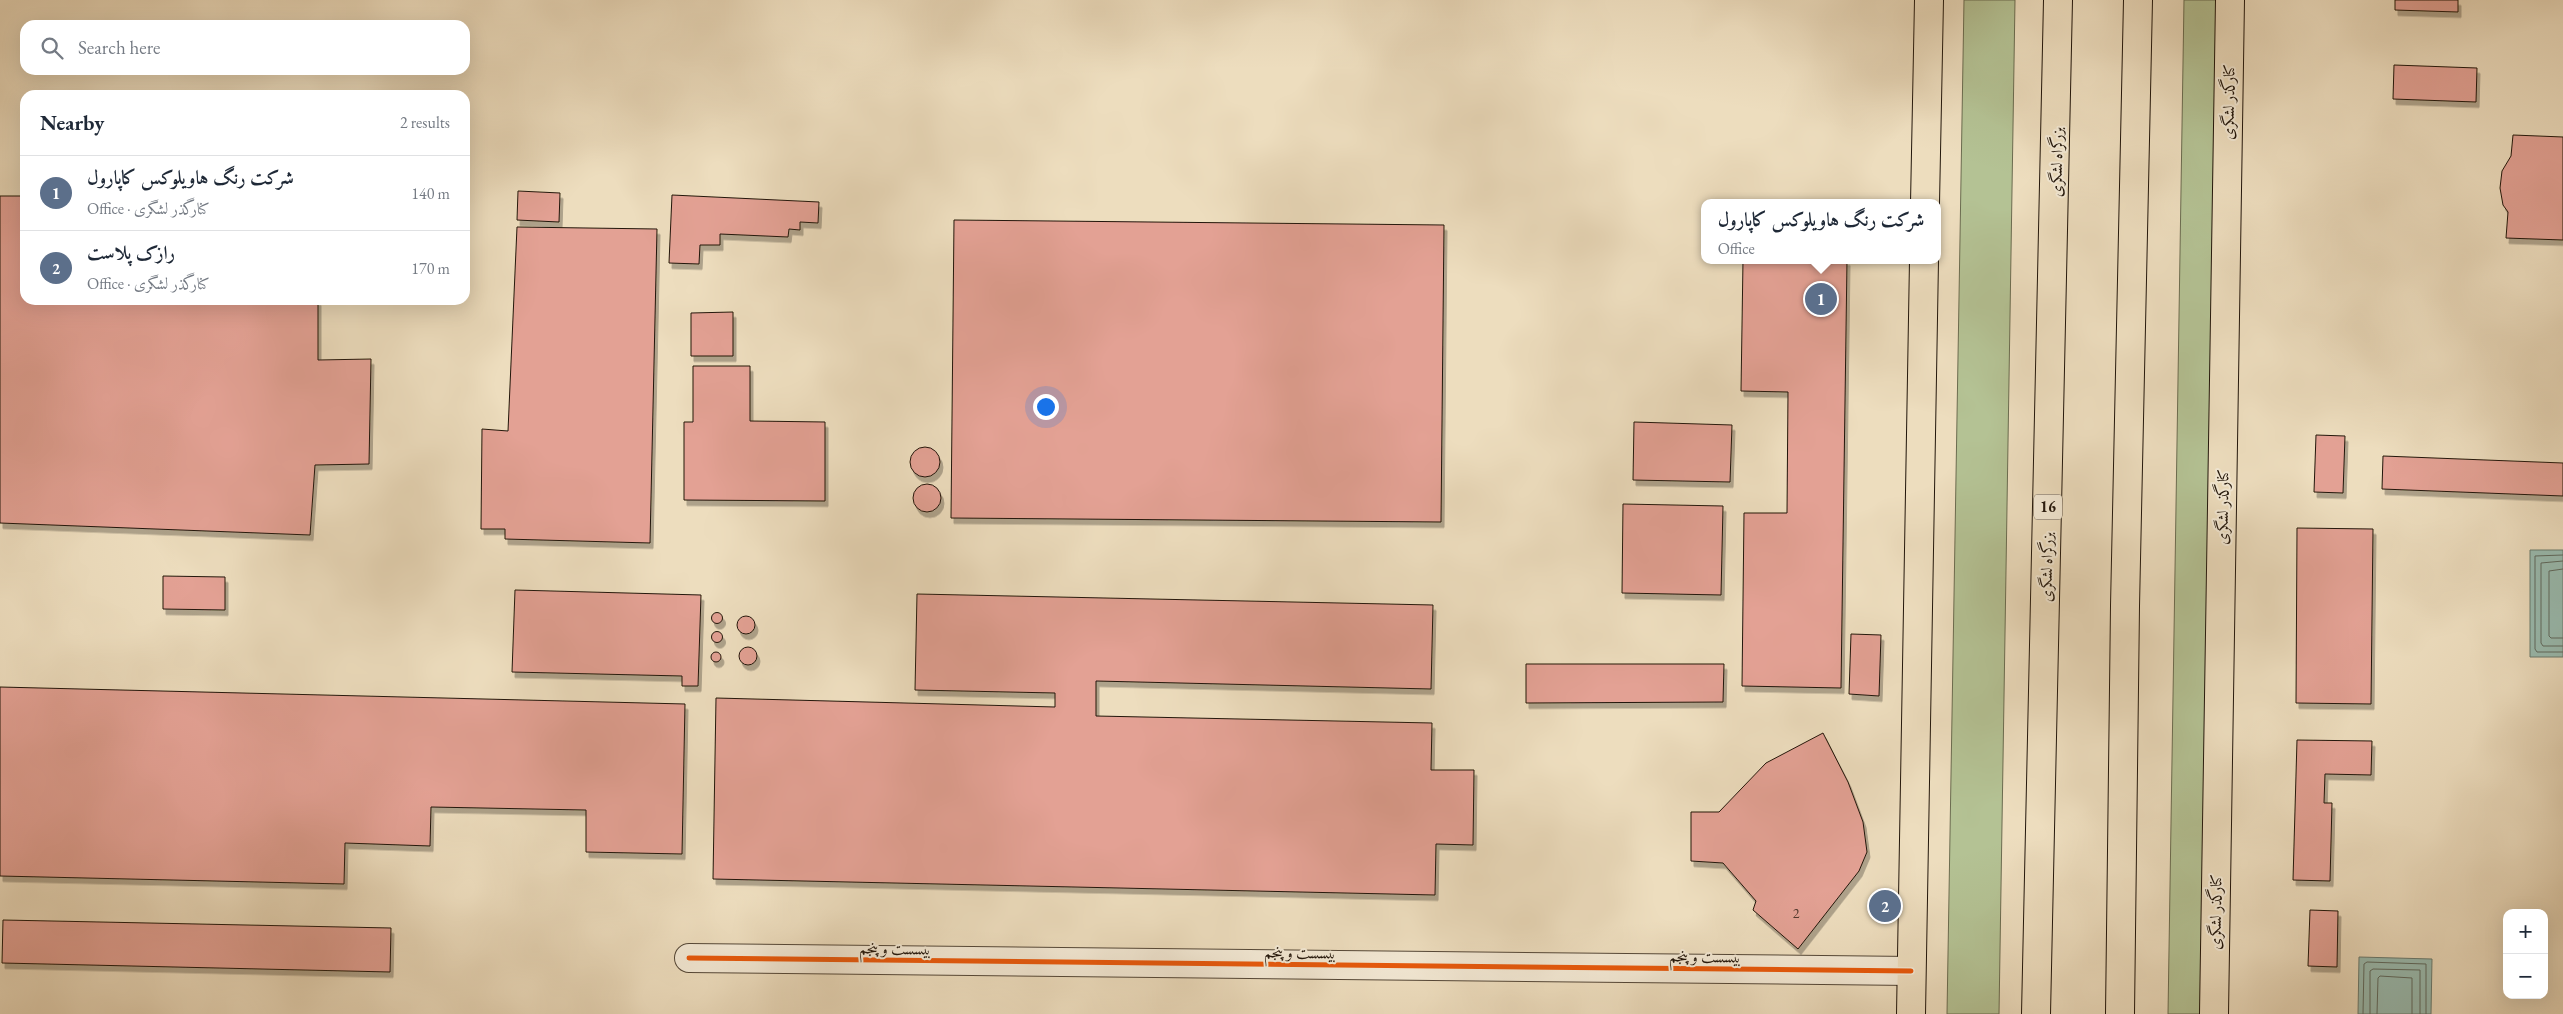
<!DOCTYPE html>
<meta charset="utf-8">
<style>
:root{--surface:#fff;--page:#f2f2f3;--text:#1f2937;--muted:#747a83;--line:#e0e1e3;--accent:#0f766e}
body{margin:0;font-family:"EB Garamond",Amiri,serif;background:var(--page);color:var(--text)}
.controls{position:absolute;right:15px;bottom:15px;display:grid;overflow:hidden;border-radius:10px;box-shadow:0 5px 20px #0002}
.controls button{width:45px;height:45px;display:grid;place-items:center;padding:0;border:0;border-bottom:1px solid var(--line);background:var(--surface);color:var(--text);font:25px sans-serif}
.you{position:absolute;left:1045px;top:406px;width:18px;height:18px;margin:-12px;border:4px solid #fff;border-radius:50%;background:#1a73e8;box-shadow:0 0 0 8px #1a73e833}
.badge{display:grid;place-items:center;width:32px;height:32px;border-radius:50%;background:var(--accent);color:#fff;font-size:16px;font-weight:700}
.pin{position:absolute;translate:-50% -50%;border:2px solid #fff;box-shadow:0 1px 5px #0006}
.popup{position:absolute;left:1701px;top:199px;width:240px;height:65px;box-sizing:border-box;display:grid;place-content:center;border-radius:10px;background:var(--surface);filter:drop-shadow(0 1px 4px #0005);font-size:16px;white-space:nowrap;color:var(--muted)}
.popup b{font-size:19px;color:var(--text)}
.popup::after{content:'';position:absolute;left:50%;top:100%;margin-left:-10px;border:10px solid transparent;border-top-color:var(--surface)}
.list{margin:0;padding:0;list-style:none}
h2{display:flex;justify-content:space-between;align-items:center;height:65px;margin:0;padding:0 20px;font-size:21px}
h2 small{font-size:16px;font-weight:400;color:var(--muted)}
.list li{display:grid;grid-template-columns:32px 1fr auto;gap:15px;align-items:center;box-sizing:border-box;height:75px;padding:0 20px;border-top:1px solid var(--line)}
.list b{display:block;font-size:19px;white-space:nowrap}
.list p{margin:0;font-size:16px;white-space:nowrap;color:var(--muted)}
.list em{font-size:16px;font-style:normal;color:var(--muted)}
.icon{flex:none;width:28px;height:28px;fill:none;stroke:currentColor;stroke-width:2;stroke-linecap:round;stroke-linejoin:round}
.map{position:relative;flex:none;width:2563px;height:1014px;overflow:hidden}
.search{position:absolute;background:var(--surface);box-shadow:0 5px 20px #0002;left:20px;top:20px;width:450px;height:55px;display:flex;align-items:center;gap:12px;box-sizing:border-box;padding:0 18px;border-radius:15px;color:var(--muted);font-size:19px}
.panel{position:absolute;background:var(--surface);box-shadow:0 5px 20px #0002;left:20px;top:90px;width:450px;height:215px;border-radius:15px}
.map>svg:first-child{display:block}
.green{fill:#b4c294;stroke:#6b6c50}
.water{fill:#99bcb1;stroke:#697a6f}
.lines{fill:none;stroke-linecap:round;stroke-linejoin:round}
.shore{stroke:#5e695e;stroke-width:1}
.building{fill:#e3a194;stroke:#22160b;filter:url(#shadow)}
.minor-casing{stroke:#554838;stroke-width:30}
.major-casing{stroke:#22160b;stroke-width:30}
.highway-casing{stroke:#22160b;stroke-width:30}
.minor{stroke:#f3e9d5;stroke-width:28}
.major{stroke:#edddbe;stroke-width:28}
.highway{stroke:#edddbe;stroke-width:28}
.cycleway-casing{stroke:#f3e9d5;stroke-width:8}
.cycleway{stroke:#e8590c;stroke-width:5}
.labels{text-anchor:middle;stroke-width:4;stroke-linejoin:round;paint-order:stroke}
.number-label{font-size:14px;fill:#52392d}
.shield{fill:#f3e9d5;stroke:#615548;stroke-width:1}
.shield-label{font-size:15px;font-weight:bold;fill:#22160b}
.street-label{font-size:16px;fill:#22160b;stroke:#f3e9d5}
</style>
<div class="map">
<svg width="2563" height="1014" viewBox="0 0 2563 1014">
<defs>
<filter id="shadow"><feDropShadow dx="3" dy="5.5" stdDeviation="0" flood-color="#0004"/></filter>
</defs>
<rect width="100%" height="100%" fill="#edddbe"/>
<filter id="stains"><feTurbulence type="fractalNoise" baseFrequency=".004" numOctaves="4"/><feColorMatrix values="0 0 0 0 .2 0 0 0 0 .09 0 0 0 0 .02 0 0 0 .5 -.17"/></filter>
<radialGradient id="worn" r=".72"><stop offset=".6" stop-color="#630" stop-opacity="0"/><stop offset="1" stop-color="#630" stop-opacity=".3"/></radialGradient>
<!-- green -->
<path class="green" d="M1964,0H2015L1999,1014H1947Z
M2184,0H2216L2202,1014H2168Z"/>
<!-- water -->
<path class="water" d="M2530,550H2563V657H2530Z
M2359,957L2432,959L2431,1014H2358Z"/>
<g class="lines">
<!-- shore -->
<path class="shore" d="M2563,555L2535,556V649L2537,652H2563
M2563,561L2541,563V643L2543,646H2563
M2563,569L2549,571V636L2551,638H2563
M2363,1014L2364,964L2367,962L2426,964V1014
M2370,1014V971L2373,969L2420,970V1014
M2377,1014L2378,978L2380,976L2412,978V1014"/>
</g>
<!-- building -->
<path class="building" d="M2395,0H2458V12L2395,10Z
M2394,65L2477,68L2476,102L2393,99Z
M2513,135L2563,137V240L2506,238L2508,212L2503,205L2500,188L2502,171L2511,156Z
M518,191L560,193L559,222L517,220Z
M672,195L819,202L818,223L800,222V230L789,229L788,237L720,234V245H700L699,264L669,263Z
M0,196H25V300H318V360L371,359L369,464L315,465L310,535L0,523Z
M954,220L1444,225L1441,522L951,518Z
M517,227L657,229L650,543L505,539V529H481L482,429L508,431Z
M1743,260H1847L1841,688L1742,686L1744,513H1787L1788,392L1741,391Z
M733,312V356H691V313Z
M693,366H750V421L825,422V501L684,500V422H693Z
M1634,422L1732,425L1730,482L1633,480Z
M2316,435L2345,436L2343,493L2314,492Z
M910 462a15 15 0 1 1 30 0a15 15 0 1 1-30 0Z
M2383,456L2563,463V496L2382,489Z
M913 498a14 14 0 1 1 28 0a14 14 0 1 1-28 0Z
M1623,504L1723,506L1721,595L1622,593Z
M2297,528L2373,529L2371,704L2296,703Z
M163,576L225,577V610L163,609Z
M515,590L701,595L698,686H682V676L512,672Z
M917,594L1433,605L1431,689L1096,681V716L1432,723L1431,770H1474L1473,845L1436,844L1435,895L713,879L716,698L1055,707V693L915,690Z
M711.5 618a5.5 5.5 0 1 1 11 0a5.5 5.5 0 1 1-11 0Z
M737 625a9 9 0 1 1 18 0a9 9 0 1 1-18 0Z
M711.5 637a5.5 5.5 0 1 1 11 0a5.5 5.5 0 1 1-11 0Z
M1851,634L1881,635L1879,696L1849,694Z
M739 656a9 9 0 1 1 18 0a9 9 0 1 1-18 0Z
M711 657a5 5 0 1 1 10 0a5 5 0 1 1-10 0Z
M1526,664H1724L1723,702L1526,703Z
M0,687L685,704L682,854L586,852V810L431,807L430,846L345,843L344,884L0,876Z
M1823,733L1848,782L1863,822L1867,852L1859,871L1798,949L1753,910L1756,901L1723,863L1691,861V812H1719L1766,763Z
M2297,740L2372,741L2371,775L2325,774L2324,803H2332L2330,881L2293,880Z
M2310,910L2338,911L2337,967L2308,966Z
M3,920L391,928L390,972L2,963Z"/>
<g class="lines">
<!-- minor casing -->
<g class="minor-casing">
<path id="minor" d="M689,958L1911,971"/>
</g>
<!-- major casing -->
<g class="major-casing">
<path id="major" d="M1925,203L1929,0
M1911,1014L1924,260
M2214,1014L2230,0"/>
</g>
<!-- highway casing -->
<g class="highway-casing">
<path id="highway" d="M2036,1014L2058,0
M2120,1014L2125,606L2138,0"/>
</g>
<!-- minor -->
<use href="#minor" class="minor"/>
<!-- major -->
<use href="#major" class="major"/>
<!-- highway -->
<use href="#highway" class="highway"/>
<!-- cycleway casing -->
<g class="cycleway-casing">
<path id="cycleway" d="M689,958L1911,971"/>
</g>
<!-- cycleway -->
<use href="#cycleway" class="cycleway"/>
</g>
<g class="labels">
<!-- number labels -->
<g class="number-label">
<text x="1796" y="918">2</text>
</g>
<!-- shield labels -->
<rect class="shield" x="2034" y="494.5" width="28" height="25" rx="4"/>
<g class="shield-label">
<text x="2048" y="512">16</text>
</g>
<!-- street labels -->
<g class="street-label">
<text transform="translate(2228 102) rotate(-89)" y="6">کنارگذر لشگری</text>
<text transform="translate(2056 162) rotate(-89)" y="6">بزرگراه لشگری</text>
<text transform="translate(2222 507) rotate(-89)" y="6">کنارگذر لشگری</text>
<text transform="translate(2046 567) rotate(-89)" y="6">بزرگراه لشگری</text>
<text transform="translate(2215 912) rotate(-89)" y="6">کنارگذر لشگری</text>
<text transform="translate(895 948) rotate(1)" y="6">بیسست و پنجم</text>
<text transform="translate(1300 952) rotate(1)" y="6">بیسست و پنجم</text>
<text transform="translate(1705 956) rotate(1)" y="6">بیسست و پنجم</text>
</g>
</g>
<rect width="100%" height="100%" filter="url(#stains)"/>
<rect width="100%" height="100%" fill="url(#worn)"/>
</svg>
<div class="controls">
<button>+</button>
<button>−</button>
</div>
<div class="you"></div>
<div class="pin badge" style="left:1821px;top:299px;background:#5c6f8a">1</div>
<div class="popup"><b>شرکت رنگ هاویلوکس کاپارول</b>Office</div>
<div class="pin badge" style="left:1885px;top:906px;background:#5c6f8a">2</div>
<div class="search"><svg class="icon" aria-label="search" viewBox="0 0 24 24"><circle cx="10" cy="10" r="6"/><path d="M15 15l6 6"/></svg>Search here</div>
<section class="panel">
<h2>Nearby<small>2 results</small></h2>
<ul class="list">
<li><span class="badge" style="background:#5c6f8a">1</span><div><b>شرکت رنگ هاویلوکس کاپارول</b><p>Office · کنارگذر لشگری</p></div><em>140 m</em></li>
<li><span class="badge" style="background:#5c6f8a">2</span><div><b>رازک پلاست</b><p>Office · کنارگذر لشگری</p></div><em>170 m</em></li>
</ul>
</section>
</div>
